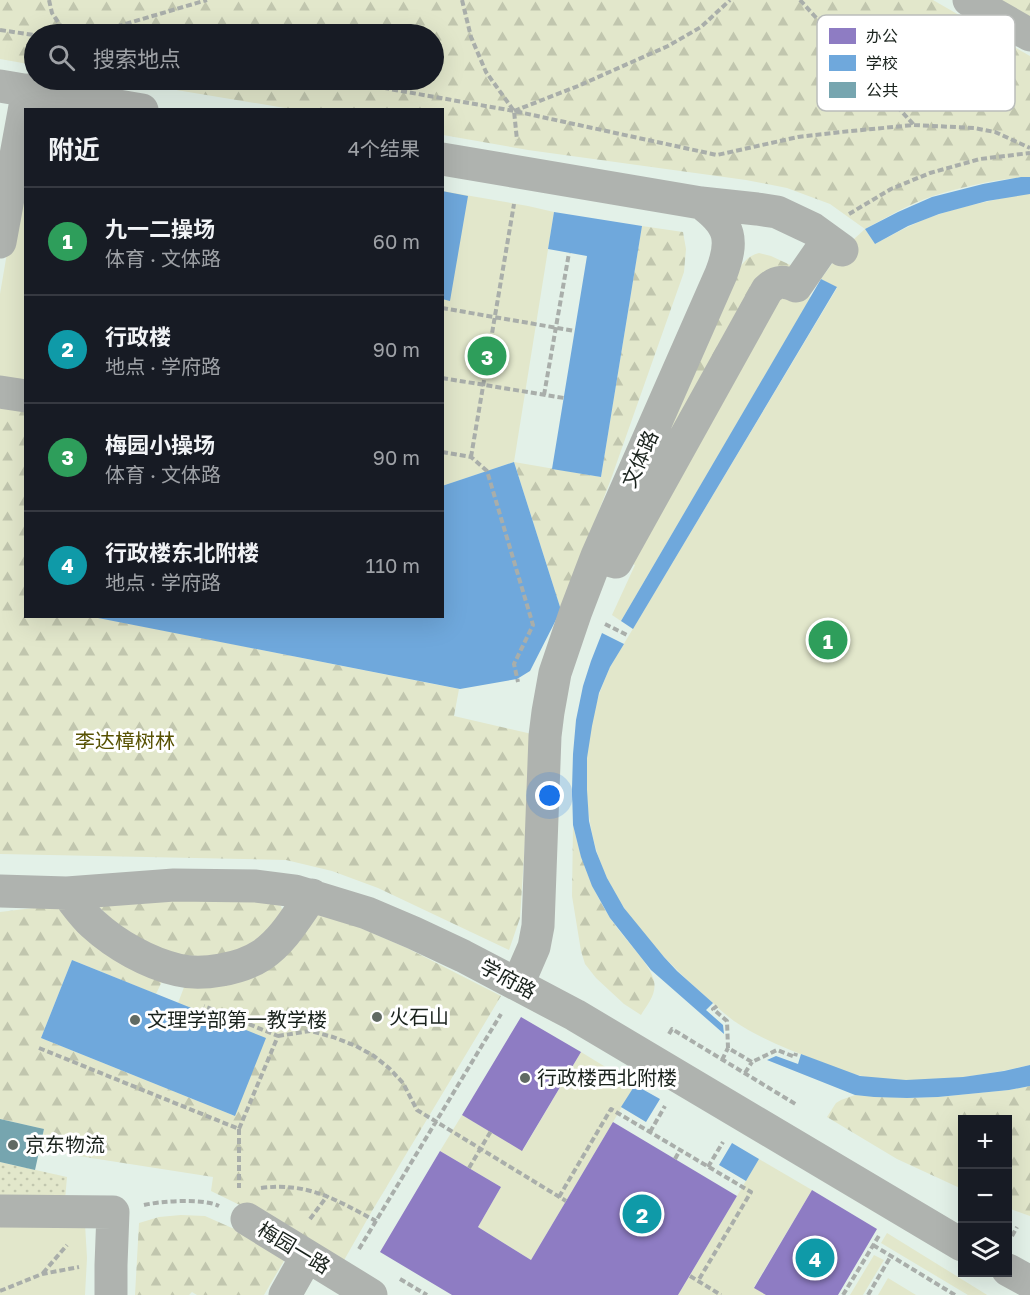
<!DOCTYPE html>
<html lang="zh">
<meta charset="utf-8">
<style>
:root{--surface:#171b24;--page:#242831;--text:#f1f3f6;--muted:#9ea1a6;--line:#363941;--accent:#0f766e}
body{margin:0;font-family:"Golos Text","Noto Sans SC",sans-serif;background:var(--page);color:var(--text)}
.controls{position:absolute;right:18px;bottom:18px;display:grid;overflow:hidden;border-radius:0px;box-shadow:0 6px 24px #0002}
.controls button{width:54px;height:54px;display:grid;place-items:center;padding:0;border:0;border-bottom:2px solid var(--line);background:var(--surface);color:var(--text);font:30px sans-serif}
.you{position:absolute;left:550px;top:796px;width:21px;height:21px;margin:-15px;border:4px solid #fff;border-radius:50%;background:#1a73e8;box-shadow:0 0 0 9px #1a73e833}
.badge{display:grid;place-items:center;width:39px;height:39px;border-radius:50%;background:var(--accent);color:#fff;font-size:20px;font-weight:700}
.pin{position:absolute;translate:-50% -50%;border:3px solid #fff;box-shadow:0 2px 6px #0006}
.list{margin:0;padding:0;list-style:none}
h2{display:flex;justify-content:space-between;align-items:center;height:78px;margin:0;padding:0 24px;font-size:26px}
h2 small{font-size:20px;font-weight:400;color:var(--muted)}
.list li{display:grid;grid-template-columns:39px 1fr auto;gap:18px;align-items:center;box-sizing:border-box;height:108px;padding:0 24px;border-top:2px solid var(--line)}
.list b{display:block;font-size:22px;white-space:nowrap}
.list p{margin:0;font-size:20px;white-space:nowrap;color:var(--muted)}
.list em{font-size:20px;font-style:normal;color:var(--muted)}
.icon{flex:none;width:33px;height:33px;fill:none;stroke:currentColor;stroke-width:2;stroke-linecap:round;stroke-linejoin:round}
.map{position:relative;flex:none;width:1030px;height:1295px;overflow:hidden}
.search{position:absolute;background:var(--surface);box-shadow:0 6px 24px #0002;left:24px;top:24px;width:420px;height:66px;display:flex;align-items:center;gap:15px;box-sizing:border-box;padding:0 21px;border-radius:33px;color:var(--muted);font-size:22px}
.panel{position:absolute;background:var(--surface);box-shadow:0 6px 24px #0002;left:24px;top:108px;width:420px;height:510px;border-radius:0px}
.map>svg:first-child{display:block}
.grass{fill:#e2e7cb}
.forest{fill:url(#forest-firs)}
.park{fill:url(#park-dots)}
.offices{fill:#8e7cc3}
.schools{fill:#6fa8dc}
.public{fill:#76a5af}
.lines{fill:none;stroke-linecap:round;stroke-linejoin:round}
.path{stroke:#a9aeaa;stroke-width:4;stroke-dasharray:6 3;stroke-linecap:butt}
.minor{stroke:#afb3af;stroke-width:33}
.poi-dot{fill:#606a63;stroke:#fff;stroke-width:2}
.labels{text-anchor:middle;stroke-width:6;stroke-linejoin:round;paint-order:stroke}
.street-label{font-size:20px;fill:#19221c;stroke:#fff}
.park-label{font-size:20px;fill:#575102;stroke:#fff}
.poi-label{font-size:20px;fill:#19221c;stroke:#fff;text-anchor:start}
.key{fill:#fff;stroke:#babdbb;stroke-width:1.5}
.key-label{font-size:16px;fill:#19221c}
</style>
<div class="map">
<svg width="1030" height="1295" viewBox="0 0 1030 1295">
<defs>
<pattern id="forest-firs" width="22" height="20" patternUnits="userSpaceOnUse" patternTransform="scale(1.5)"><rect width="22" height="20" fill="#e2e7cb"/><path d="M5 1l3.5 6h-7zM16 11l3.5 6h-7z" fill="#c1c6ae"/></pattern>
<pattern id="park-dots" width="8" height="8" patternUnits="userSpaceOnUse" patternTransform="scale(1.5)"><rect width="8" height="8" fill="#e2e7cb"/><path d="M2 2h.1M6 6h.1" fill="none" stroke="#c1c6ae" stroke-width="1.8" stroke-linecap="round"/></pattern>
</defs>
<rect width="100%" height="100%" fill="#e3f1e8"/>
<!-- grass -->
<path class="grass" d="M25,148V386L0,382V294Z
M442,191L528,206L554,212L514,462L442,486Z
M1023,194H1030V1065C982,1076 906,1088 858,1075C844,1072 830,1065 816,1060C787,1049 759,1038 734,1021C723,1013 713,1003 703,994C660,956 612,906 596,849C582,800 583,740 600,692C603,683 607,675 610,667L837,288L821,279L842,250L865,229L875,244C896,233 917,221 940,214C967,205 995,200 1023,194Z
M795,290L811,297L621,621L612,615L635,565L624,560L771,296Z
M581,1052L635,1085L531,1260L478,1227L501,1187L440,1151L462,1115L523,1150Z
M759,1159L812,1190L754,1287L766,1295H678Z
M85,1224L87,1258L85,1295H0V1225Z
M887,1233L984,1293L987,1295H968L881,1243Z
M874,1255L884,1260L863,1295H850Z
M888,1278L916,1295H878Z"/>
<!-- forest -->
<path class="forest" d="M0,0H933L1030,56V177C1000,178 961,187 933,196C909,204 887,217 865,229L830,204L787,188L746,180L528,150L443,135L442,110L291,109L116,80H434V34H34V65L0,59Z
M994,0H1030V21Z
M642,226L683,232L686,249L684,272L611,479L561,610L514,462L601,477Z
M759,253L771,256L799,269L616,555L741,266C746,259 751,255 759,253Z
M0,407L25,411L26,616L100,617V618L459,689L454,716L532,734L520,918L509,950L378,888L332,871L286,860L0,854Z
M573,825C581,859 590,886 609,916C620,935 650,962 654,981C657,994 647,1005 641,1015L624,1004L596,978L585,964L581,951L572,896Z
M266,900L281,906L283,913L269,936L210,963L136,943L94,902Z
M58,905L165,975L156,994L72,960L41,1038L235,1116L178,1003L186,982L313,910L361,928L407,948L501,996L372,1211L343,1262L252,1211L211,1191L213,1177L40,1150L44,1129L0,1119V912Z
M1030,1086V1216L1008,1208V1120H962V1189L897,1159L827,1117L836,1103L841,1100L855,1095L907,1098L938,1097L1009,1090Z
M181,1215L205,1216L241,1232L285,1259L264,1295H197L192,1292L189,1295H135L139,1223L159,1217Z"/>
<!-- park -->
<path class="park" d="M0,1162L67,1177L65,1200L0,1201Z"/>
<!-- offices -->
<path class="offices" d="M521,1017L581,1052L522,1151L462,1115Z
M613,1122L737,1196L678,1295H452L380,1252L440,1151L501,1187L478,1227L531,1260Z
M812,1190L877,1229L838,1295H766L754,1288Z"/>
<!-- schools -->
<path class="schools" d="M1021,177H1030V194L987,201L939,214L908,226L875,244L865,229L898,212L932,197L983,184Z
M442,191L468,196L450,301L442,299Z
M554,212L642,226L601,477L552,469L587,256L548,249Z
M821,279L837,287L633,629L621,621Z
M514,462L561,610L530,671L517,679L460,689L98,618V616H442V486Z
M602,633L624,644L610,667L599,693L592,726L587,758V790L589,821L596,851L607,878L624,908L664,957L677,971L713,1003L706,1010L723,1025L724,1034L651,970L610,918L592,886L581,857L573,825L572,789L573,754L576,720L583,686L591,661Z
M72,960L266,1038L235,1116L41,1038Z
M801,1054L860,1076L906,1080L963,1077L1004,1071L1030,1065V1086L1009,1090L938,1097L907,1098L874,1097L855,1095L767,1060L776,1056L798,1064Z
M635,1085L660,1099L646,1122L621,1107Z
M732,1143L759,1159L746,1181L719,1165Z"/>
<!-- public -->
<path class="public" d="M0,1119L44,1129L35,1170L0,1162Z"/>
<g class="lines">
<!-- path -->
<path class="path" d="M49,0L52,13L66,34
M462,0L471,37L486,72L514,111L517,140
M800,0L914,125
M0,30L34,35
M91,34L207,0
M339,80L514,111L717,155L798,137L841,132L914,125L974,128L995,132L1030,148
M514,111L578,86L668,46L701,27L730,0
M849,214L891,189L930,173L980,159L1030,153
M442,308L575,331
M442,378L564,398
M544,395L569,253
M442,452L471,457L487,471L533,625L514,664L518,682
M471,457L514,204
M605,624L629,636
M717,1006L713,1009L727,1021L728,1048L752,1062L777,1050L795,1057L796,1053
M669,1034L672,1029L797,1105
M278,1036L310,1031L333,1037L356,1046L374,1056L389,1068L403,1083L417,1110L566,1201
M39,1048L239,1129L278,1036L204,1006
M722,1060L728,1048
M745,1073L752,1062
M239,1129V1188
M650,1132L665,1106
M675,1159L680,1150
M708,1167L723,1142
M469,1168L491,1131
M261,1188C309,1182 336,1200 376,1221
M559,1197L611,1109L751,1192L698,1281
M144,1205C161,1201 203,1198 219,1206
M310,1219L328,1195
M1012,1236L1017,1227
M873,1245L955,1295
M359,1249L501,1014
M43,1273L67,1245
M690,1276L721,1295
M400,1279L427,1295
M0,1291L42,1274L79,1267
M843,1295L880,1234
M868,1295L891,1256"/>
<!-- minor -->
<path class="minor" d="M969,0L1030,35
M0,86L142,110
M442,159L701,203L757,209L777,212L813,229L842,250
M0,242L28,90
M0,392L26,396
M605,559L616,562L767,290C777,280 784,281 796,286L828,240
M0,891L67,893L174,885L256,886L295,891L367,913L414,933L463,956L575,1015L962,1245
M67,893C75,903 83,915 93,924C116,945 148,963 178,970C202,976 241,969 262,955C284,940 297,916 312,895
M518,984L534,947L538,926L545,736L548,712L555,673L576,611L597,556L721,274C734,240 731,225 701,203
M0,1211L113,1212L111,1265V1295
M247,1219L371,1295
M1008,1270L1030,1282
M285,1295L307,1256"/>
</g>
<!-- markers -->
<g class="poi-dot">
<circle cx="377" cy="1017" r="6"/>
<circle cx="135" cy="1020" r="6"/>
<circle cx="525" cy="1078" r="6"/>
<circle cx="13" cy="1145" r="6"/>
</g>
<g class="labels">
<!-- street labels -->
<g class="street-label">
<text transform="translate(640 459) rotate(-66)" y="7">文体路</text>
<text transform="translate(508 979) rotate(28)" y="7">学府路</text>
<text transform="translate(294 1248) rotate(31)" y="7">梅园一路</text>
</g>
<!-- park labels -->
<g class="park-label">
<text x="125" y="748">李达樟树林</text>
</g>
<!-- poi labels -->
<g class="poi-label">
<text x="389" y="1024">火石山</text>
<text x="147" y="1027">文理学部第一教学楼</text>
<text x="537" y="1085">行政楼西北附楼</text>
<text x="25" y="1152">京东物流</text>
</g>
</g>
<!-- legend -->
<rect x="817" y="15" width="198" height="96" rx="9" class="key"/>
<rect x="829" y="28" width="27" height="16" fill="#8e7cc3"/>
<rect x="829" y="55" width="27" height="16" fill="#6fa8dc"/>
<rect x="829" y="82" width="27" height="16" fill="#76a5af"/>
<g class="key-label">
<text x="866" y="42">办公</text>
<text x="866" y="69">学校</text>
<text x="866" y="96">公共</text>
</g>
</svg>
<div class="controls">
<button>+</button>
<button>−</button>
<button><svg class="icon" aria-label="layers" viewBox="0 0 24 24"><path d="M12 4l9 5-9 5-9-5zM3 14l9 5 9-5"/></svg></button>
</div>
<div class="you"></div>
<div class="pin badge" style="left:828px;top:640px;background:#2e9e5b">1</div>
<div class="pin badge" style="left:642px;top:1214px;background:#0f9aa8">2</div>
<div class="pin badge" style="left:487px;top:356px;background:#2e9e5b">3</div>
<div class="pin badge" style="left:815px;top:1258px;background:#0f9aa8">4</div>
<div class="search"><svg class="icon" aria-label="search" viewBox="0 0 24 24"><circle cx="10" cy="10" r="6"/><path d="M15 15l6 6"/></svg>搜索地点</div>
<section class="panel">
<h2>附近<small>4个结果</small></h2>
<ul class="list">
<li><span class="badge" style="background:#2e9e5b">1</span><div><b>九一二操场</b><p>体育 · 文体路</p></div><em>60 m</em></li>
<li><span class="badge" style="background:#0f9aa8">2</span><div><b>行政楼</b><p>地点 · 学府路</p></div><em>90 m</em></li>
<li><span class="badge" style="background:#2e9e5b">3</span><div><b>梅园小操场</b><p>体育 · 文体路</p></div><em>90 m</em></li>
<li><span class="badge" style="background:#0f9aa8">4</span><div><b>行政楼东北附楼</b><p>地点 · 学府路</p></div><em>110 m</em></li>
</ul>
</section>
</div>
